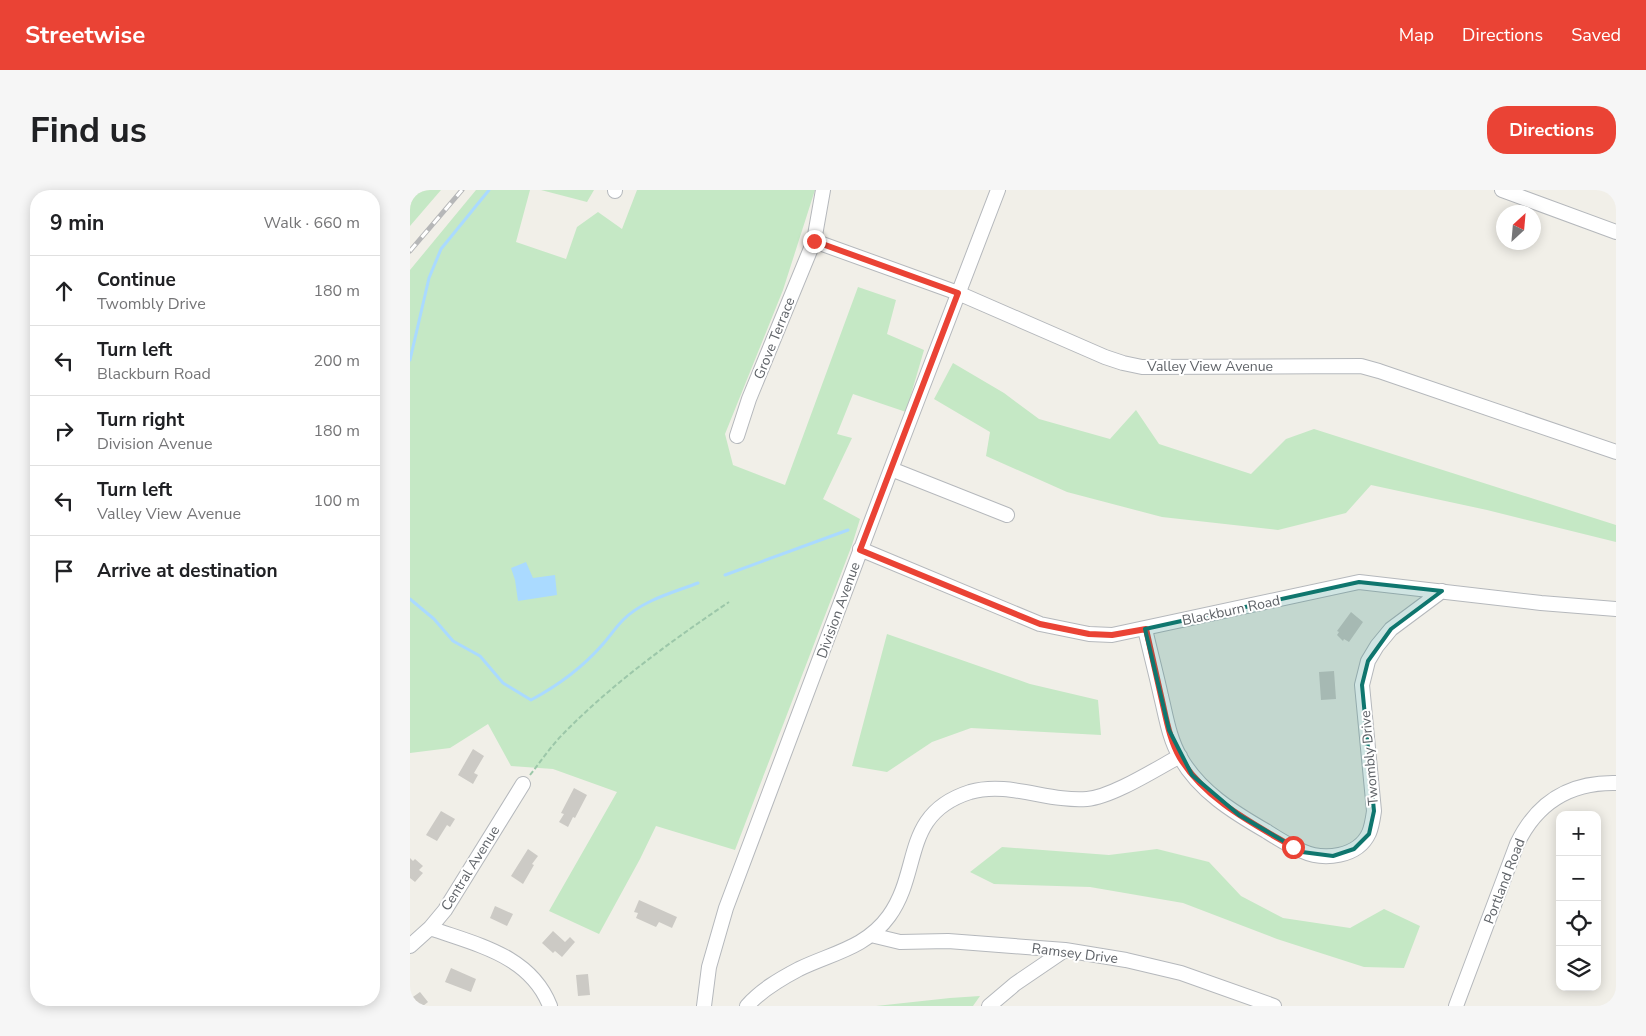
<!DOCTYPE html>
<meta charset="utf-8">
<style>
:root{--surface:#fff;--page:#f6f6f6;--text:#202124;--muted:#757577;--line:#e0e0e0;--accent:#ea4335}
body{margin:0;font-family:"Nunito Sans",sans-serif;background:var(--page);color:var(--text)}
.controls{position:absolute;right:15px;bottom:15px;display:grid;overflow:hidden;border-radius:10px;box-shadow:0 2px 12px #0003}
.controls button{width:45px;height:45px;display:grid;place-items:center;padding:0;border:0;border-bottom:1px solid var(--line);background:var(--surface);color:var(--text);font:25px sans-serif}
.compass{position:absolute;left:1086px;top:15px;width:45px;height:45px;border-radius:50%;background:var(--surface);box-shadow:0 2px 12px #0003;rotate:26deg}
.stop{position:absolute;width:15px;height:15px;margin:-11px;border:4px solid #ea4335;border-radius:50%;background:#fff}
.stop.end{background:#ea4335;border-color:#fff;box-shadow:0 1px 5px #0008}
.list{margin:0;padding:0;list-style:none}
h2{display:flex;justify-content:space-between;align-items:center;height:65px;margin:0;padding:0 20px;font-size:21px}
h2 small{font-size:16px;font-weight:400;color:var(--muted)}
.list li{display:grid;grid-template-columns:32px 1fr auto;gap:15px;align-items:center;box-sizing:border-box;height:70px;padding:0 20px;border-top:1px solid var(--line)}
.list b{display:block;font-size:19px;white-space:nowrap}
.list p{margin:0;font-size:16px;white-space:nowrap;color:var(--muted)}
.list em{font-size:16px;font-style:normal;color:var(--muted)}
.icon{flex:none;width:28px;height:28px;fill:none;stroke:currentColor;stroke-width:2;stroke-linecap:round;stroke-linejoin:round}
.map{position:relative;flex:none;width:1206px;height:816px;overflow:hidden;border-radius:20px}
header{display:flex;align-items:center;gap:30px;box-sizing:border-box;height:70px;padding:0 25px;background:var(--accent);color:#fff}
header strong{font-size:24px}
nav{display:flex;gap:28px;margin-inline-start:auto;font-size:18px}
.intro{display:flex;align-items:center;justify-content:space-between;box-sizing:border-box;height:120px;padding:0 30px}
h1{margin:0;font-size:35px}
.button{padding:12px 22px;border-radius:20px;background:var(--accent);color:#fff;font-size:18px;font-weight:700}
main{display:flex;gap:30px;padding:0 30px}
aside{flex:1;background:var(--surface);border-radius:20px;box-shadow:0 2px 12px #0003}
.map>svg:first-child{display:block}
.green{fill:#c5e8c5}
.water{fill:#aadaff}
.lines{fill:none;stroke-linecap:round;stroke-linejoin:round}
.stream{stroke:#aadaff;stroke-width:3}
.building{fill:#cccac5}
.minor-casing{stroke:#b5b8bc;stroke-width:16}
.path{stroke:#9cc7a9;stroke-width:2;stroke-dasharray:5 2.5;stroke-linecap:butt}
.minor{stroke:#fff;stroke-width:14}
.rail-casing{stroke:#b6b7b8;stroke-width:5}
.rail{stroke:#fff;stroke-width:3;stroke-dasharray:9;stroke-linecap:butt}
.route{stroke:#ea4335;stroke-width:6}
.marked{fill:#0f766e;fill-opacity:0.2;stroke:#0f766e;stroke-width:4;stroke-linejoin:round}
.labels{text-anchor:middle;stroke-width:4;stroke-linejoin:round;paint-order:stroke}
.street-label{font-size:14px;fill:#5f6368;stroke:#fff}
</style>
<header>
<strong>Streetwise</strong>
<nav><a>Map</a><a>Directions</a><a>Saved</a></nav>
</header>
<div class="intro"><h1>Find us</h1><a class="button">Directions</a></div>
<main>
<aside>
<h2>9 min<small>Walk · 660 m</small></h2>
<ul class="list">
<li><svg class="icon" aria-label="ahead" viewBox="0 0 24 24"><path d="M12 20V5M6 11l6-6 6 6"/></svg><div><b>Continue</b><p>Twombly Drive</p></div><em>180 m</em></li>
<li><svg class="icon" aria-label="left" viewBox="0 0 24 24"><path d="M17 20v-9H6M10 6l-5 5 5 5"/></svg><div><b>Turn left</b><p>Blackburn Road</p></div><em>200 m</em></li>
<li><svg class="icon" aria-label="right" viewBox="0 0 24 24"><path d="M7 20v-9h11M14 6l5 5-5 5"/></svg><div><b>Turn right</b><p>Division Avenue</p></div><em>180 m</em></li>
<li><svg class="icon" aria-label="left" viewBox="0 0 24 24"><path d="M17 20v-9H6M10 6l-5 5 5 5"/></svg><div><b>Turn left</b><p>Valley View Avenue</p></div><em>100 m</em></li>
<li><svg class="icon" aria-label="arrive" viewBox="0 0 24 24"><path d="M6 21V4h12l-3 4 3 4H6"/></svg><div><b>Arrive at destination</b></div></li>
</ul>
</aside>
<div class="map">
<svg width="1206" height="816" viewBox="0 0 1206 816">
<rect width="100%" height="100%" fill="#f1efe8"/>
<!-- green -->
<path class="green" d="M0,0H31L0,36Z
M66,0H120L106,52L156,69L167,37L188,22L212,39L227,0H405L373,100L315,244L323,275L375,295L448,97L486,110L477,144L514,160L496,222L443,204L427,244L442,248L413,309L450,329L442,355L325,660L246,636L230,669L189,744L139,721L207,602L143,579L101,576L78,534L40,558L0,563V80Z
M131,0H184L177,12Z
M543,173L594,203L629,229L700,249L726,220L749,254L841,284L876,249L904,239L1206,335V352L1077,320L961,295L936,323L868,340L752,327L657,302L576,266L580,242L524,209Z
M477,444L620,494L688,510L691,545L561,538L522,552L477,582L442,576Z
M592,657L699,665L747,659L799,672L831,706L873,728L940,738L974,719L1010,736L994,778L954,777L867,749L773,713L680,697L584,694L560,682Z
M570,806L563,816H466L540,808Z"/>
<!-- water -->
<path class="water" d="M116,372L123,388L145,385L147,405L108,411L105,390L101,378Z"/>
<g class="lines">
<!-- stream -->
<path class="stream" d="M0,170L19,88L31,59L79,0
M315,385L438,340
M0,409L24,429L43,451L70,466L93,493L121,510C149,495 173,477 193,454C200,446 206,437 213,430C233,410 262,403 288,393"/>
</g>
<!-- building -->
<path class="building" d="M941,422L953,432L939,452L934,449L933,451L927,445L929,442L927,441Z
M924,481L926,509L911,510L909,482Z
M63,559L74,566L64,583L68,585L63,594L48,585Z
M164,598L177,605L165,628L163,627L158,637L149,632L154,624L151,623Z
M31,621L45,629L40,637L37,635L27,651L16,645Z
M118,659L128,666L122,674L124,675L113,694L101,686Z
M0,668L3,671L5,669L13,676L9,680L13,683L5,692L0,688Z
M229,710L267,727L262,738L249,732L246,737L226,728L228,723L224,722Z
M85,716L103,724L97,736L80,728Z
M143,741L155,752L160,747L165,752L152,767L145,761L143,763L132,753Z
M41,778L66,789L61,802L35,792Z
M178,784L180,805L168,806L166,785Z
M10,802L18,812L13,816H0V809Z"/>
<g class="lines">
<!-- minor casing -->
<g class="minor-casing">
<path id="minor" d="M1092,0L1206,42
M205,1V0
M404,51L548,103L695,167L713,173L732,177L951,176L969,181L1206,262
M327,246L339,209L404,51L413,0
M481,279L597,325
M450,359L630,434L679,444L702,445L949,392L1131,413L1206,419
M735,439C740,461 746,483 751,506C756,526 759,548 770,567C789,601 823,622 856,641C867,648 879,656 892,661C914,671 948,667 959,643C962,636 963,628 964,621L952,495L958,471L967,456L981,439L1032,401
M20,738C67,755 120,765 140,816
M461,745L490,752L538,751L655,760L716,770L771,783L864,816
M0,756L20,738L35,720L113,594
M294,816L299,777L316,718L481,279L588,0
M337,816C351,800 370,789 389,779C422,763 456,758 479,726C512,680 491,624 560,602C599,591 638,612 677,609C702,607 746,579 770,566
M579,816L605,794L655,760
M1046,816L1107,654C1127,612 1160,592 1206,593"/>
</g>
<!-- path -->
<path class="path" d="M120,585C131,571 141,556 154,543C203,493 260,452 319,412"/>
<!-- minor -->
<use href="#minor" class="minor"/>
<!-- rail casing -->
<g class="rail-casing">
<path id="rail" d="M0,61L52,0"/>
</g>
<!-- rail -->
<use href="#rail" class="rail"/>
</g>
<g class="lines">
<!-- route -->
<path class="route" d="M404,51L548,103L450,360L630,434L679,444L702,445L736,439C741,461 746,484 751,506C756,527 759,549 770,568C796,610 842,633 883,657"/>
</g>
<!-- marked area -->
<path class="marked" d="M949,392L1032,401L981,439L958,471L952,495L964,621L959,644L944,659L923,666L892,662L829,625L782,585L759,540L735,439Z"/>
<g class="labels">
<!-- street labels -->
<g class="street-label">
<text transform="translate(364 148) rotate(-68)" y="5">Grove Terrace</text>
<text x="800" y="181">Valley View Avenue</text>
<text transform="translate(428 420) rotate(-70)" y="5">Division Avenue</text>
<text transform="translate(821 420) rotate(-12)" y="5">Blackburn Road</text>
<text transform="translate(959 568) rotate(-95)" y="5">Twombly Drive</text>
<text transform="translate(60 678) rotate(-58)" y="5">Central Avenue</text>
<text transform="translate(1094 691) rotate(-69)" y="5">Portland Road</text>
<text transform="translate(665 763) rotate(7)" y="5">Ramsey Drive</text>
</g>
</g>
</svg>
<div class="controls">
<button>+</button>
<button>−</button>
<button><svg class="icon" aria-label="locate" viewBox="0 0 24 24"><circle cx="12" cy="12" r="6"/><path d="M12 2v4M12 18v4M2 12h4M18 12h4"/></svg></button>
<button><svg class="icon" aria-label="layers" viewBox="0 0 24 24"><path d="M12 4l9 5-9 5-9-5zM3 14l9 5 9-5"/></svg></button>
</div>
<svg class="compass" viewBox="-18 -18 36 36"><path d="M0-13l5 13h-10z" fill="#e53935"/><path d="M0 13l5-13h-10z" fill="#757577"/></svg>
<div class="stop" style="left:883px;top:657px"></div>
<div class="stop end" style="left:404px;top:51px"></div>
</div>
</main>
